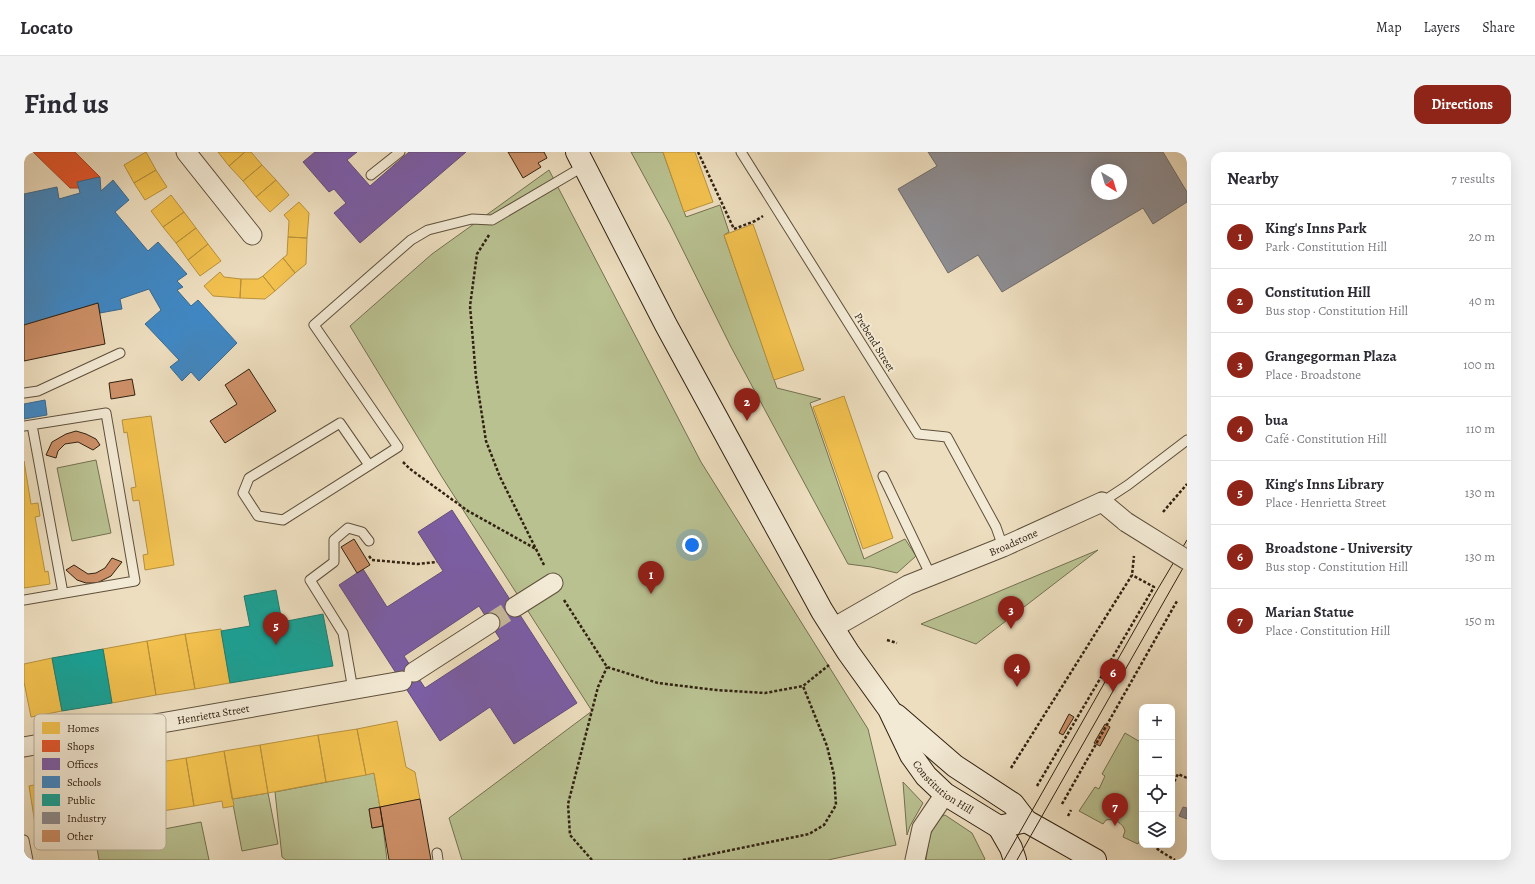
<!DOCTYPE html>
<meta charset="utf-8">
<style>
:root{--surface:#fff;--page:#f2f2f3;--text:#2b2b33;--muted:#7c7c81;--line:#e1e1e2;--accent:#8f2418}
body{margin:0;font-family:Alegreya,serif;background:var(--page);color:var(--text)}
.controls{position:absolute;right:12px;bottom:12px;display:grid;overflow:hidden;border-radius:8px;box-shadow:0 4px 16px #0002}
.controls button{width:36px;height:36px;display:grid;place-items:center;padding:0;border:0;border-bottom:1px solid var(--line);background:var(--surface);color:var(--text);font:20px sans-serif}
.compass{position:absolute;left:1067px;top:12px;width:36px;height:36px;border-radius:50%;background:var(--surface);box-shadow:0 4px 16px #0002;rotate:142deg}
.you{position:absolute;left:668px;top:393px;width:14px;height:14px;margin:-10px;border:3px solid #fff;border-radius:50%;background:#1a73e8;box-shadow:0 0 0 6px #1a73e833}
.badge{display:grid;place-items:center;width:26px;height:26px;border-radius:50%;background:var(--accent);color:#fff;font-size:13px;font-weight:700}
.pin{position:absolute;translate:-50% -33px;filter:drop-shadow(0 1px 2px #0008)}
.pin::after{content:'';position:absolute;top:21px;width:14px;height:12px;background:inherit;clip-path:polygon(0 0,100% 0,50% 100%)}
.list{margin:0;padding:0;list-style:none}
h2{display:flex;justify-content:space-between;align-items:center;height:52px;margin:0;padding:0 16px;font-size:17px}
h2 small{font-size:13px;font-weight:400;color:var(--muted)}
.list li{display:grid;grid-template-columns:26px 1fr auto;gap:12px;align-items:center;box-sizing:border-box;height:64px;padding:0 16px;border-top:1px solid var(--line)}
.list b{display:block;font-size:15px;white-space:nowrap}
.list p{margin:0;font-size:13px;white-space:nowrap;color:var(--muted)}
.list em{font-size:13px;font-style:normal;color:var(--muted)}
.icon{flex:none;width:22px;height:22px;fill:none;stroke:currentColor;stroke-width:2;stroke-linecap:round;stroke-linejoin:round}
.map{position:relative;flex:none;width:1163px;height:708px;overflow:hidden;border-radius:12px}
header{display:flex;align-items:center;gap:24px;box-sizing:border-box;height:56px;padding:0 20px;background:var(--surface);border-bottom:1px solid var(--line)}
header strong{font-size:19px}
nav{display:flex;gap:22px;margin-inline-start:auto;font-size:14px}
.intro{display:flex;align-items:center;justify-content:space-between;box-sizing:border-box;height:96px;padding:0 24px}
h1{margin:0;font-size:28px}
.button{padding:10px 18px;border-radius:12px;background:var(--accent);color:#fff;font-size:14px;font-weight:700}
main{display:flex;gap:24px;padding:0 24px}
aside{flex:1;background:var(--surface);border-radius:12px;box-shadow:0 4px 16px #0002}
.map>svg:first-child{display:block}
.green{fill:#b9c191;stroke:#747151}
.homes{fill:#f2c14e;stroke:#b8913c}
.shops{fill:#e4572e;stroke:#ae4725}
.offices{fill:#7b5ea7;stroke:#644c7a;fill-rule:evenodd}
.schools{fill:#3f88c5;stroke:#3a698f}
.public{fill:#17a398;stroke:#1e7c70}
.industry{fill:#8d8d92;stroke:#716d6b;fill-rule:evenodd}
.building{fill:#cd9068;stroke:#302111}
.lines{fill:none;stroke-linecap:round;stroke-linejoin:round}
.street-tunnel{stroke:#c7b89c;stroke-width:19;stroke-dasharray:19 10;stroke-linecap:butt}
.lane-casing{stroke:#5f503c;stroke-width:11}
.street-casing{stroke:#5f503c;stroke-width:21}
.secondary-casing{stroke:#302111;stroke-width:24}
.path{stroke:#302111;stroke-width:2.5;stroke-dasharray:3 2;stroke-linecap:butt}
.lane{stroke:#f3ead5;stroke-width:9}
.street{stroke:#f3ead5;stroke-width:19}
.secondary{stroke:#f3ead5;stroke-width:22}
.tram{stroke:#302111;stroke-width:1}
.street-bridge-casing{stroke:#5f503c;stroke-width:21;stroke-linecap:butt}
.street-bridge{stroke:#f3ead5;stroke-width:19}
.labels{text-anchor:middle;stroke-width:4;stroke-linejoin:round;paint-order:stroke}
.street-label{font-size:11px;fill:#302111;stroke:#f3ead5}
.key{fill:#f3ead5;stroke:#b8ae9a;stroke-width:1}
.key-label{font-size:11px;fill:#302111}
</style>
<header>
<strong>Locato</strong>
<nav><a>Map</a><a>Layers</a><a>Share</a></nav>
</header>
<div class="intro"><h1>Find us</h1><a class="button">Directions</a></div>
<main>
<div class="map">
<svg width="1163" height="708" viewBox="0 0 1163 708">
<rect width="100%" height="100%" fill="#eddebf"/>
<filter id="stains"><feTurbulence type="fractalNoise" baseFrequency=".005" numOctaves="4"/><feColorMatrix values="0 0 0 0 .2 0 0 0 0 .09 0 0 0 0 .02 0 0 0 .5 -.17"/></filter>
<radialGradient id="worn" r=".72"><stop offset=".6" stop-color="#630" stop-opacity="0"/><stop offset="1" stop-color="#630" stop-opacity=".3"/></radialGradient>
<!-- green -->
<path class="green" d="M607,0H639L662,65L696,53L705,80L700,83L753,236L797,247L786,251L840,407L881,387L892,404L873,421L847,415L824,412L707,195L646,72Z
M525,18L677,310L844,577L872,693L804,708H438L425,666L568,559L418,325L326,174L408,102Z
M72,308L87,381L48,389L33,316Z
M1074,398L952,492L897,472Z
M1101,581L1118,591V684L1114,692L1099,685L1101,679C1099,671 1090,666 1082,668L1079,672L1055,659L1071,635L1075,637L1081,624L1078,622Z
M350,621L356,655L345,657L348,676L359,674L363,708H262L258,705L251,640Z
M879,630L899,651L886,674L883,683Z
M244,641L254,692L218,699L208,647Z
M921,663L948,681L961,707L960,708H902C904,694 906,668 921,663Z
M177,670L185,708H75L72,690Z"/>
<!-- homes -->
<path class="homes" d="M122,0L132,18L110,31L100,13Z
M194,0H221L205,14Z
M221,0H227L238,13L219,29L205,14Z
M639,0H671L689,50L660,60Z
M238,13L252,28L232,45L219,29Z
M132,18L143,35L121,48L110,31Z
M252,28L265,43L246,60L232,45Z
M147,43L160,60L139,75L127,59Z
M275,50L285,61L283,86L264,85L265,69L260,63Z
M160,60L172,76L152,91L139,75Z
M729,72L780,218L750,228L700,83Z
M172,76L184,92L164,108L152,91Z
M264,85L283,86L282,112L271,121L259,106L263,103Z
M184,92L197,109L176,124L164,108Z
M259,106L271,121L251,139L239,124Z
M196,120L200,125L217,127L216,146L189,144L180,134Z
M239,124L251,139L241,147L216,146L217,127H234Z
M820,244L869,386L839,397L789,255Z
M127,264L150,413L121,418L119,403L124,402L115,348L109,349L107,336L112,335L103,280L100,281L98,268Z
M0,309L7,352L14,351L16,364L11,365L21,420L24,419L26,432L0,436Z
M197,477L206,531L171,537L161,482Z
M161,482L171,537L132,543L123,489Z
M123,489L132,543L88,551L79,497Z
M28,506L38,559L7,565L0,530V512Z
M373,569L382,615L391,620L396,647L356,655L350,621L342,623L333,577Z
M333,577L342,623L302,630L294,583Z
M294,583L302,630L244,641L236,593Z
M236,593L244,641L208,647L200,599Z
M200,599L210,654L199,656L198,649L170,654L162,606Z
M162,606L170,654L107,664L98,616Z
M56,624L65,669L35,675L30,683L26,685H22L15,678H12L5,634Z"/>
<!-- shops -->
<path class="shops" d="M9,0H51L76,25L53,30L55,36H46Z"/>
<!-- offices -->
<path class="offices" d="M291,0H333L323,8L346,34L385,0H442L336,91L310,61L322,51L310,37L305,40L279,10Z
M428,358L553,551L490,592L466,555L416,589L315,433L339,417L363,455L419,419L394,380ZM455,454L476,487L401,536L380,504Z"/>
<!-- schools -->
<path class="schools" d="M76,25L77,39L89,28L105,48L91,60L124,99L134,90L163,122L153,129L159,135L153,138L167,154L174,148L213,191L175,229L167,220L158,229L146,215L155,208L121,172L137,158L125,137L96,147L98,157L76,161L74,151L0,173V42L33,35L35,47L56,41L53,30Z
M21,248L23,263L0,267V252Z"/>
<!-- public -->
<path class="public" d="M252,438L258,470L299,462L309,514L206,531L197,479L226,474L220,444Z
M79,497L88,551L38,559L28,506Z"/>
<!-- industry -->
<path class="industry" d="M904,0H1139L1163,40V50L1129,72L1119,56L978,140L954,103L924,121L874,37L913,14ZM1073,18H1097V42H1073Z
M1159,655L1163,656V667L1155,664Z"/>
<!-- building -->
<path class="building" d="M484,0H520L523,6L514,11L517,15L499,26Z
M74,151L81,192L0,209V173Z
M225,217L252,259L201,291L186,269L213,252L201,233Z
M108,227L111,243L87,247L85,231Z
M52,279L62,282L72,287L76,293L69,298L54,290L41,292L34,299L32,306L22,303L28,290L42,282Z
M330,387L346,413L333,421L317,395Z
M88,406L98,410L87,424L73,431H62L53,428L42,418L50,413L64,422L72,421L81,416Z
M1045,562L1050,565L1039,583L1035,581Z
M1081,572L1086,575L1076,594L1070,591Z
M396,647L407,708H365L356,655Z
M356,655L359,674L348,676L345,657Z"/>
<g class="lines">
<!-- street-tunnel -->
<path class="street-tunnel" d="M466,471L491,455"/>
<!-- lane casing -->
<g class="lane-casing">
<path id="lane" d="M717,0L894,282L923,285L972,375L979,395
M347,23L376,0
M0,241L14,239L96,201
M8,273L39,441
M0,274L82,261L111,429L0,448
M345,313L316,271L225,326L219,341L234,364L259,368L374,295L290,173L387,88L404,78L448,67L468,68L560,14
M859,324L907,424
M1078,350L1104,333L1163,288
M329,538L319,481L286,428L310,410V388L324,376L338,380L345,389
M0,688L4,708
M413,701L414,708"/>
</g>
<!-- street casing -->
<g class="street-casing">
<g id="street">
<path d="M162,0L228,83"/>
<path d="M491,455L529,431"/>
<path id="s1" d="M809,476L884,433L979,395L1078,350L1102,370"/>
<path d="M390,520L466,471"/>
<path id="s2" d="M0,595L378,529"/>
<path d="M891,708L898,676L921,642"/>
</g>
</g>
<!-- secondary casing -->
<g class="secondary-casing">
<g id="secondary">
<path id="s3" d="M553,0L642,173L798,459L824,500L865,557L887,603L902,624L921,642L975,675L1002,669"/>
<path d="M872,563L931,614L989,652L1002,669L1071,708"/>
<path d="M975,675L987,696L991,708"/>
</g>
</g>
<!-- path -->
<path class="path" d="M674,0L710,77L731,69L739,64
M465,83L453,102L446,154L452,225L462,289L476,325L520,413
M379,310L386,317L444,359L512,397
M1139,360L1163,332
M345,404L348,408L394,412L413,410
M540,448L583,515L634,531L692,538L741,541L779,534L805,513
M863,488L873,491
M987,616L1108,423L1110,404
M1013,634L1130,435L1108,423
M1148,634L1154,622L1163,626
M1038,652L1153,449
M1044,664L1047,658
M1129,693L1136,699L1151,708
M568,708L546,683L544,652L574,535L583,515
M659,708L785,682L800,673L812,653L810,623L803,594L779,534"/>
<!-- lane -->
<use href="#lane" class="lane"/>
<!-- street -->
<use href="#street" class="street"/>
<!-- secondary -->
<use href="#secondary" class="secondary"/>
<!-- tram -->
<path class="tram" d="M980,708L1132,440L1163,388
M993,708L1163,409"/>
<!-- street-bridge casing -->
<g class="street-bridge-casing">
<path id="street-bridge" d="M1102,370L1163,408"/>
</g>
<!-- street-bridge -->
<use href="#street-bridge" class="street-bridge"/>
</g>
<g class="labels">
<!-- street labels -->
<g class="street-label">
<text transform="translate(851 190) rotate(58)" y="4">Prebend Street</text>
<text dy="4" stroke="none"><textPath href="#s1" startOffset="200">Broadstone</textPath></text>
<text dy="4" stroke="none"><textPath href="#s2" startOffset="192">Henrietta Street</textPath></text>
<text dy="4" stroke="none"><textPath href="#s3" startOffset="736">Constitution Hill</textPath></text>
</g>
</g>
<!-- legend -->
<rect x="10" y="562" width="132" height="136" rx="6" class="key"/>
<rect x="18" y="570" width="18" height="12" fill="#f2c14e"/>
<rect x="18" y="588" width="18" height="12" fill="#e4572e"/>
<rect x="18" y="606" width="18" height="12" fill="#7b5ea7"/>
<rect x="18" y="624" width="18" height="12" fill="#3f88c5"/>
<rect x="18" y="642" width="18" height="12" fill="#17a398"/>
<rect x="18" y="660" width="18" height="12" fill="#8d8d92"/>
<rect x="18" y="678" width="18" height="12" fill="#cd9068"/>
<g class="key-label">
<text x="43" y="580">Homes</text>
<text x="43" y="598">Shops</text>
<text x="43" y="616">Offices</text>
<text x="43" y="634">Schools</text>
<text x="43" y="652">Public</text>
<text x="43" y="670">Industry</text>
<text x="43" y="688">Other</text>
</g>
<rect width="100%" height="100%" filter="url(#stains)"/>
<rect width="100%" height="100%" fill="url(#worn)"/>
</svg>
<div class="controls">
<button>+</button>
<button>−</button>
<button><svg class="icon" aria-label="locate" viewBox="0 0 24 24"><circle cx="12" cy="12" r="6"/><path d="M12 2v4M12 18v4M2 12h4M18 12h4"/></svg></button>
<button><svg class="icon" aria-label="layers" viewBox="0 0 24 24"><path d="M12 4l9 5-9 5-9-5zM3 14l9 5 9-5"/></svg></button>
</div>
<svg class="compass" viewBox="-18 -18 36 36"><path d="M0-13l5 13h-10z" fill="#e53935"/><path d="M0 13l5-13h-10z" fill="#7c7c81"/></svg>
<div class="you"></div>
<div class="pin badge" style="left:627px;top:442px">1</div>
<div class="pin badge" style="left:723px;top:269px">2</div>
<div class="pin badge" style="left:987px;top:477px">3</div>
<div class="pin badge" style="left:993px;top:535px">4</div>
<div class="pin badge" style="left:252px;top:493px">5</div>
<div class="pin badge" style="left:1089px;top:540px">6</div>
<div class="pin badge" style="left:1091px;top:674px">7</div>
</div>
<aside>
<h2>Nearby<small>7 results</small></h2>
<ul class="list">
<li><span class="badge">1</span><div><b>King's Inns Park</b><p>Park · Constitution Hill</p></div><em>20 m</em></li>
<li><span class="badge">2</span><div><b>Constitution Hill</b><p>Bus stop · Constitution Hill</p></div><em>40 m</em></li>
<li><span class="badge">3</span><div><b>Grangegorman Plaza</b><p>Place · Broadstone</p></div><em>100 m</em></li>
<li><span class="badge">4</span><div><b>bua</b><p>Café · Constitution Hill</p></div><em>110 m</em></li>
<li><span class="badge">5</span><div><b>King's Inns Library</b><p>Place · Henrietta Street</p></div><em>130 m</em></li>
<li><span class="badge">6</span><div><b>Broadstone - University</b><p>Bus stop · Constitution Hill</p></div><em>130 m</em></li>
<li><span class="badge">7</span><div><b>Marian Statue</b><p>Place · Constitution Hill</p></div><em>150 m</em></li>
</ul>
</aside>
</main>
